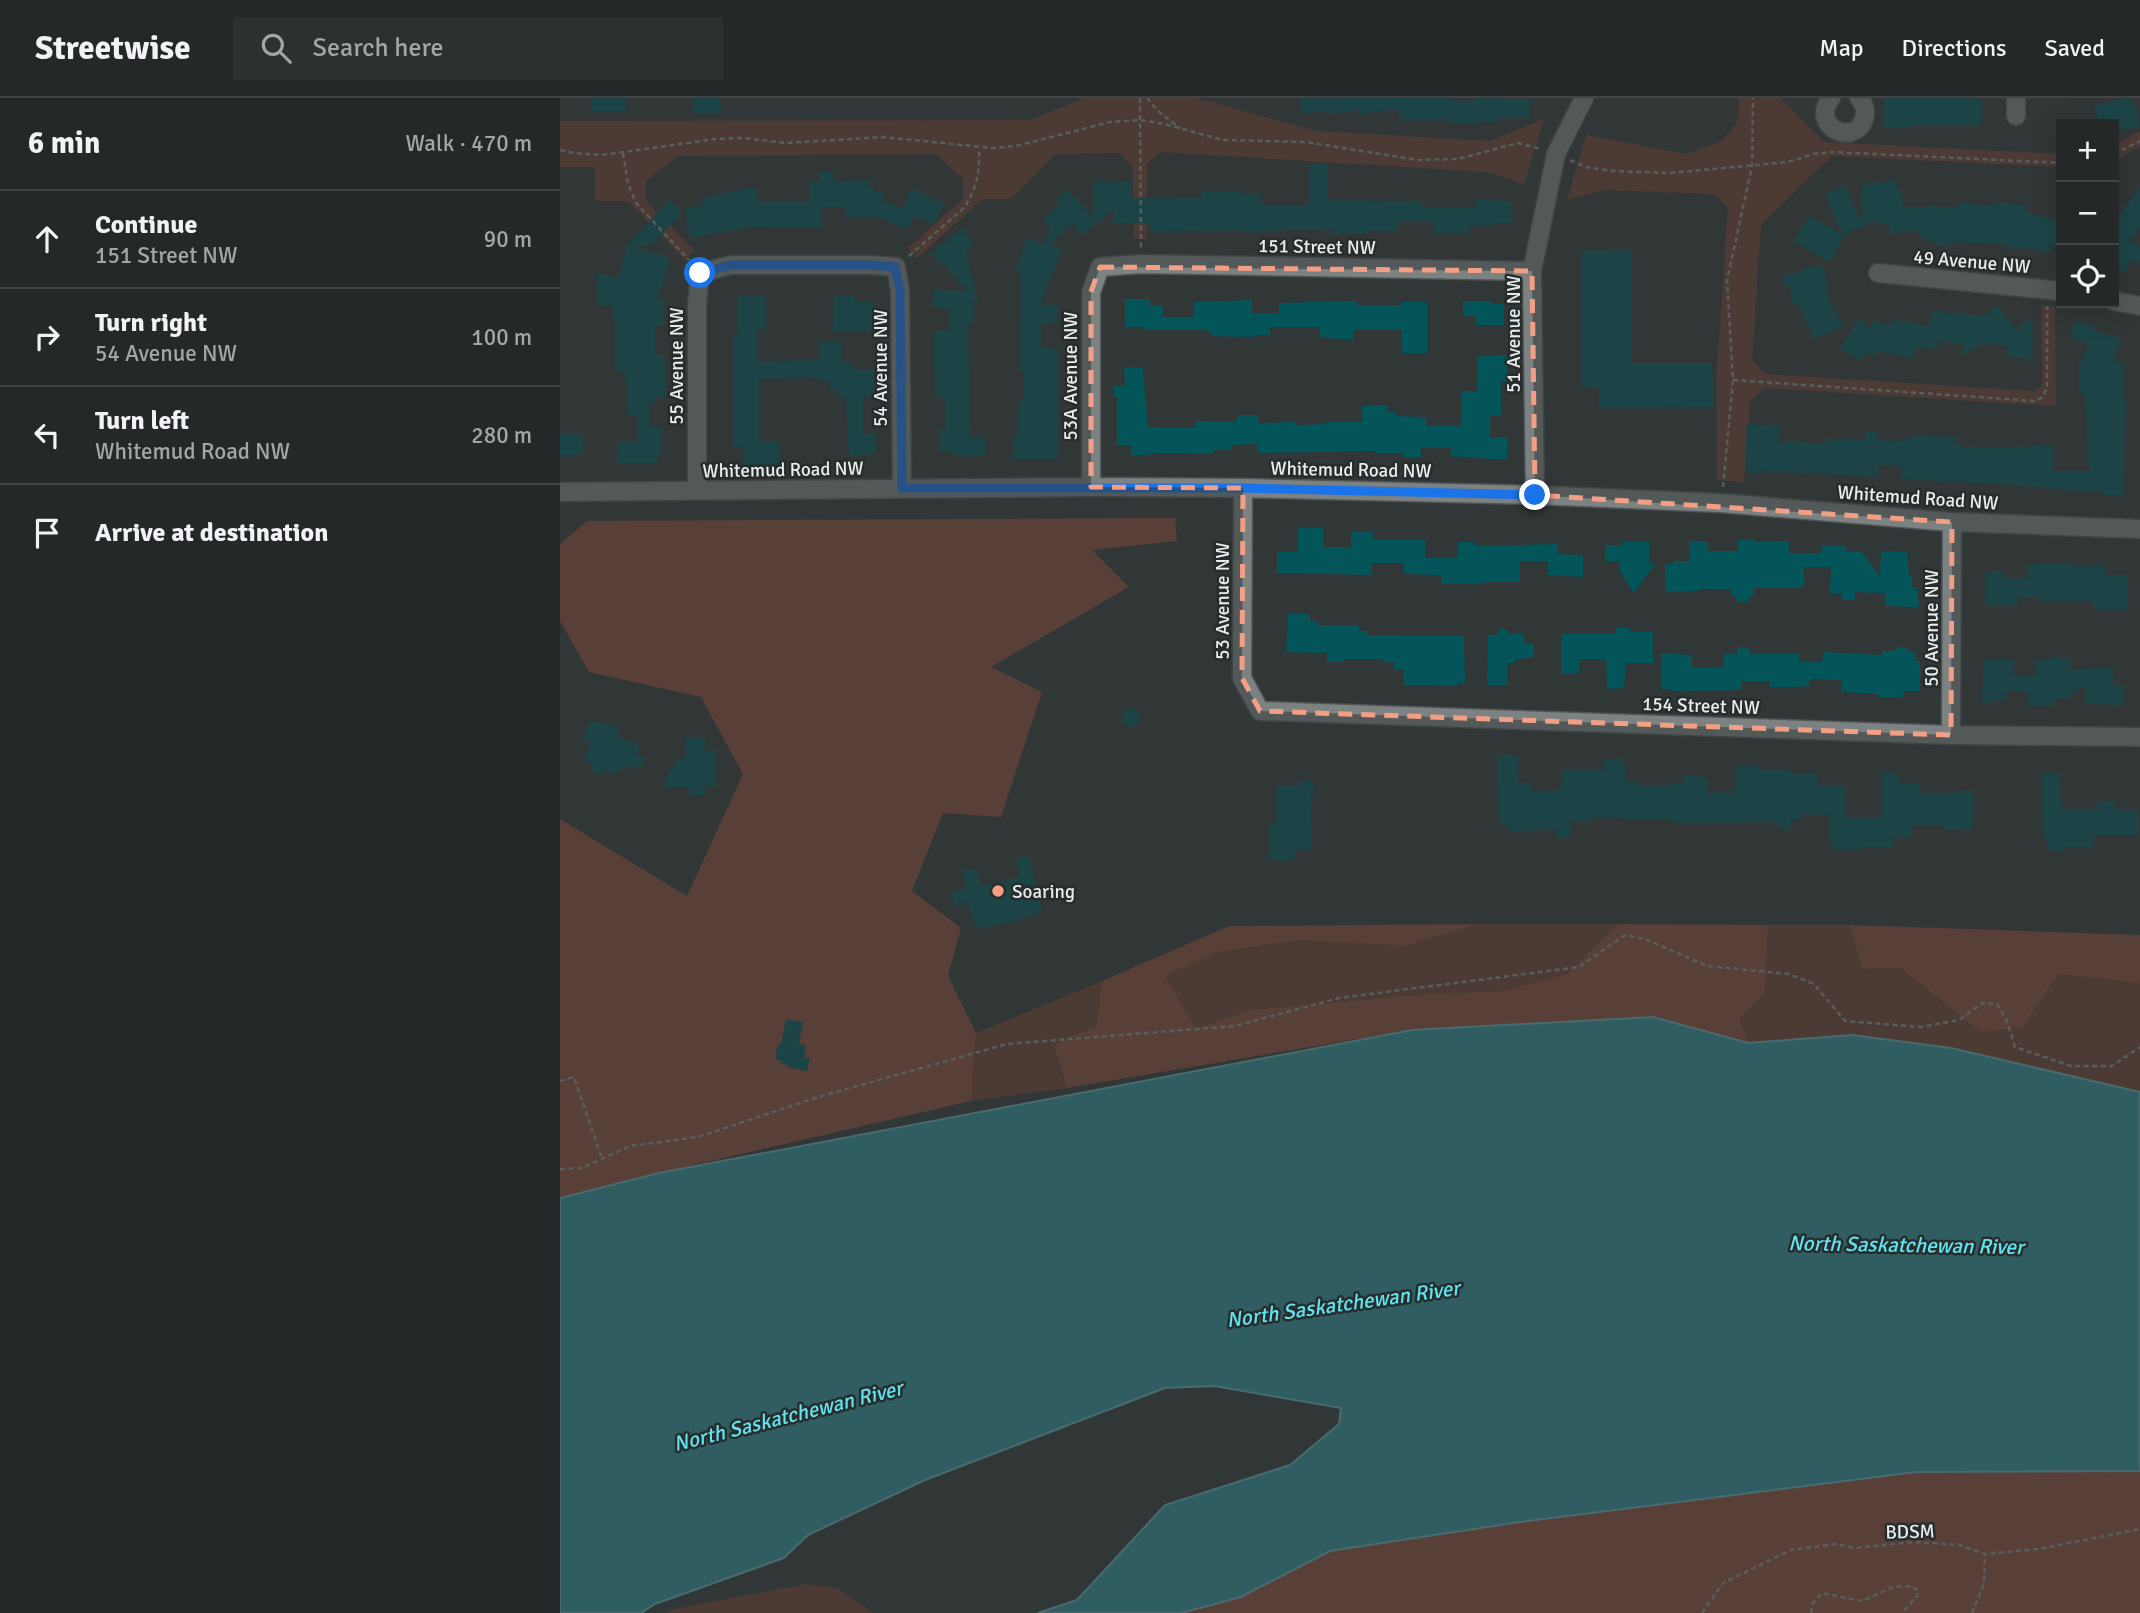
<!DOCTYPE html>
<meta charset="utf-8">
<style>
:root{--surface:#252829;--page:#2d3031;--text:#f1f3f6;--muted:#a3a6a8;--line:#424446}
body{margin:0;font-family:Signika,sans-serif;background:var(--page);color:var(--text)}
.controls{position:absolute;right:21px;top:21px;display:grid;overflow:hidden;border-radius:0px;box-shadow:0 7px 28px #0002}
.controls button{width:63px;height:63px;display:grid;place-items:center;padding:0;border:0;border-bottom:2px solid var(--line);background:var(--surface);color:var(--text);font:35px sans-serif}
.stop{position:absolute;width:21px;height:21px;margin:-16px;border:5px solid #1a73e8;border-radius:50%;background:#fff}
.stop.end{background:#1a73e8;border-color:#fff;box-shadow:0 2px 7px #0008}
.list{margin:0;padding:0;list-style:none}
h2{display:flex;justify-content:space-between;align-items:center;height:91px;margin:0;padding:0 28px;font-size:30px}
h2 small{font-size:23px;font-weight:400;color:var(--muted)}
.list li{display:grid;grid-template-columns:46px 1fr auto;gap:21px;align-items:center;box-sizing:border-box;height:98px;padding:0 28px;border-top:2px solid var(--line)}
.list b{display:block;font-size:26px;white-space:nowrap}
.list p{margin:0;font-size:23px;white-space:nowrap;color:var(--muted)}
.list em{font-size:23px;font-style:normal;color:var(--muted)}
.icon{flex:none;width:38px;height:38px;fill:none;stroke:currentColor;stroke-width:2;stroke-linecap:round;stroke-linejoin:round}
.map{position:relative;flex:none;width:1580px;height:1515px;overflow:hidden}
header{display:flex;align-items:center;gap:42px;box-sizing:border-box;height:98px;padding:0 35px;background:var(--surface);border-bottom:2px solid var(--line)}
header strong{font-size:33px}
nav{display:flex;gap:38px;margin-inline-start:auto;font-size:24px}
.search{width:490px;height:63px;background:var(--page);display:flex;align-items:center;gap:18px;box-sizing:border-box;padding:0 24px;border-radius:0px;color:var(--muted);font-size:26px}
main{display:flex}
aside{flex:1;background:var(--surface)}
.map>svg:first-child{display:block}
.green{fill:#6d4033}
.forest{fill:#874b39}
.water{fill:#308d94;stroke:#68aaaf;stroke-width:2}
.building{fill:#03555a}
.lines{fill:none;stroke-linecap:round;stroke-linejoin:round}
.minor-casing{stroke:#4f5454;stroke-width:21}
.path{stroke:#878c8c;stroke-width:2.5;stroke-dasharray:5 3.5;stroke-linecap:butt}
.minor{stroke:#7c8282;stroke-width:18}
.route{stroke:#1a73e8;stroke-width:9}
.marked{fill:none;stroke:#f39f85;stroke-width:5;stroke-dasharray:14 9;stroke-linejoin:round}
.poi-dot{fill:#f39f85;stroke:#272c2d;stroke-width:2.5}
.labels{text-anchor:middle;stroke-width:5;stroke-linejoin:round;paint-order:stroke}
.street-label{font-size:19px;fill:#e9eded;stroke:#272c2d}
.poi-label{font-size:19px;fill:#e9eded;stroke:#272c2d;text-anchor:start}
.water-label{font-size:21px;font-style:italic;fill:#60e4ee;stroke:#272c2d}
</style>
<header>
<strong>Streetwise</strong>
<div class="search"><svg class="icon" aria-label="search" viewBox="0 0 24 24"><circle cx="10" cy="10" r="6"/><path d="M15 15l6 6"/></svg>Search here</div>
<nav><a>Map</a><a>Directions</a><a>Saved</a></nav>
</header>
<main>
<aside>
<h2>6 min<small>Walk · 470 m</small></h2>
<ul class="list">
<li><svg class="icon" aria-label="ahead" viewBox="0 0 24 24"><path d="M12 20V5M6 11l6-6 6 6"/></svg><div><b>Continue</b><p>151 Street NW</p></div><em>90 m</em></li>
<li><svg class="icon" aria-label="right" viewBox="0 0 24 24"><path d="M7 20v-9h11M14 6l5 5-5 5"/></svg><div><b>Turn right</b><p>54 Avenue NW</p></div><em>100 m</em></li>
<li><svg class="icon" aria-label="left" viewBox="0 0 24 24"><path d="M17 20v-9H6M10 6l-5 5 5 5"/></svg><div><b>Turn left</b><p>Whitemud Road NW</p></div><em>280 m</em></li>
<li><svg class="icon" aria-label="arrive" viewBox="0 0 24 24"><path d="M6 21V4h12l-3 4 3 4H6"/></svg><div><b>Arrive at destination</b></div></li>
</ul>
</aside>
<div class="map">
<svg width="1580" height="1515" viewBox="0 0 1580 1515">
<rect width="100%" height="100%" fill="#313637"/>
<!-- green -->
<path class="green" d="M524,0H636L756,33L930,43L984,21L964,86L927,74L600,54L587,66V141H574L573,69L560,55L495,56L451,101H423L357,160L348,150L403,101V81L376,56L117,58L86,83V103L134,152L125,162L68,103H35V69H0V23L471,22Z
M1179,0H1221L1264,44L1501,56V69L1272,58L1201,126L1192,262L1205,276L1475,293L1482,287L1481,207L1495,209L1496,308L1204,290L1190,303L1184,384L1157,382V273L1168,110L1155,96L1046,92L1007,102L1026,37L1126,56L1162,43L1177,25Z
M1580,33V49L1554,63V47Z
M918,826H1058L1007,876L941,893L867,896L690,912L636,931L604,878L657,854L740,842L845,848Z
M1208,827H1290L1302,871L1340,870L1421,934L1463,929L1497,876L1580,885V994L1391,950L1292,937L1188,945L1180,920L1205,896Z
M542,883L536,928L494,947L507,990L411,1003L416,935Z
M245,1486L277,1490L314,1515H106L114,1511Z"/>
<!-- forest -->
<path class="forest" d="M615,420L617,443L532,452L569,489L431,569L482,594L441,719L383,715L352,793L401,830L388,878L416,935L411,1003L86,1078L0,1100V721L127,798L183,676L141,599L29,574L0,523V446L27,423Z
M918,826L845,848L740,842L657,854L605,878L636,931L690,912L867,896L941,893L1007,876L1058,826L1208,827L1205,896L1180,920L1188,945L1093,919L852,932L507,990L494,947L536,928L542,883L669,828Z
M1290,827L1580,837V885L1498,876L1463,929L1421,934L1340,870L1302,871Z
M1580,1373V1515H621L681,1499L770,1453L960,1424L1356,1374Z"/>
<!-- water -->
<path class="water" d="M1093,919L1188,945L1292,937L1391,950L1580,994V1373L1356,1374L960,1424L770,1453L681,1499L621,1515H478L517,1502L605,1407L730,1367L779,1326L781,1310L654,1288L605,1290L365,1382L248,1437L224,1460L95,1506L81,1515H0V1100L99,1075L852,932Z"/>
<!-- building -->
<path class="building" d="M32,0H65V13H32Z
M134,0H160L161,15H134Z
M740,0H891V2L915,3V0L969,1V20H941V23H916V26H889V22H839V11L800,16L799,12L771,16L770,12L742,16Z
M1323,0H1417V4H1421V28H1350V30H1323Z
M1564,0H1570L1572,7L1575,6L1580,28L1563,33L1561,27L1554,29V26H1542L1541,22H1538L1534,8Z
M750,65H768V102L848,103L862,104V110H916V102L952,103V125H934V128H909V136H874V124H838V133H808V136H772V132L744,131L717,132V134H682V132L589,134V125H553V112L522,137L513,125L489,146L502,151L480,208H497V226H481V250H498V361H454V337H458V303L464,302V274H460L461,176L455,172L467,140L483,147L490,130L483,121L500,108L495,102L508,91L533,120V84L572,83V100L641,99V94H676L701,96V107H749Z
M260,74H273V83L309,82V89H313V94H323V103L343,111L351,91L384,105L375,125L353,118L348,131L320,120H286L285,109H261V130L192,129L130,140L125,110L143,107L142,100L195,89L198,103H249L250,84H260Z
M1336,82L1337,92H1340L1344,109H1367L1370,107H1375L1377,109H1398L1399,105L1437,108L1438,104L1467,108L1466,114L1501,123V149L1492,147L1490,155L1462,149L1461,151L1446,149V146L1392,144V148L1375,147V144H1365V140H1360V132L1330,136L1329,125L1318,127V122L1283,137L1284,138L1270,164L1234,144L1249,118L1282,137L1265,96L1285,87L1301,125L1302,87Z
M1580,88V129L1570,143L1580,148V166L1571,161L1564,175L1554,169V125Z
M110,102L122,114L93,146L73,149L110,160L98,201H104V227H95V257H104L106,300H95V306H89V329H101L102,356H98V365H58V344H77V318H68L66,274H55V224H53V207H38V175L58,180L67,150L64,151Z
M402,131L413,145L409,148L411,153L406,154L419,208L414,201L412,227H408L410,333V340H425V358H393V354H379V331H385V300H375L374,233H389V210L373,209L374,192L407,193L383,165L381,167L371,155Z
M1072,152V265H1152L1153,309L1039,310V290H1022V153Z
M1264,168L1269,203L1284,229L1254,241L1237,206H1232L1230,188L1225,189L1223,177L1244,174V170Z
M177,198H205V231H197L198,263L259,262V244H281L282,264H290V267H295L294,271H314V299H303V335H315L316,356L289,358L286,299H278V292H270V283H259V280L199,281V344H219L220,367H184L183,349H173V240H178Z
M273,198H295V204H314V234H273Z
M565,201H590V208H603V219H633L634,204L692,202V215H719V205L797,203V207H842V204H867V255H842V232H794V241H776L760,239V229H710V237H693V239L651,238V234H648V232H584V229H565Z
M903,203H931V206H944V227H915L916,218H903Z
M1436,207L1460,236L1461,224H1473L1472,261L1447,258L1448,248L1423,245L1403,258L1404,246L1379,243L1378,251L1356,249L1353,260L1316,253L1315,258L1305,255L1300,263L1280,250L1299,221L1311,229L1314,223L1330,228L1331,223L1335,222L1370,228L1372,213L1424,218Z
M1516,222L1536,231V234L1560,240L1554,265L1563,264V299H1565L1564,397H1544V394H1507V392L1456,387L1341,381L1342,368L1319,367L1318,379L1202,373L1201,375L1185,374L1187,326L1219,328V343L1265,346V341L1305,342V334H1318L1317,342L1344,343V342H1349L1350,337L1396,339V347H1403V349L1460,350V348L1472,349V347L1494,348L1493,373H1529L1525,295H1519V264H1522L1528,246L1509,238Z
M947,257V283H941V317H930V339H948L947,362L890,358L891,350H861V359H844V355H816V353L697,355V346L671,347V352H654V356L590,355V357H571V347H557V299H554V288L565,287L564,270L583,269L588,329L635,330V323L677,324V317H698V325L736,324V327L768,326V324H802V308L827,307V314H835V318L866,319V328H901L902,293H918L917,258Z
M16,335L23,337V355H16V357H0V336Z
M738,430H763V449H791V434H813V442H866L865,460H898V444H915V448L998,446V456L1023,457V479L988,477V463H960V484H923V486H881V477L844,476V465H812V477L717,475V454H738Z
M1196,441V444L1229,443V455H1261L1262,448H1286V454H1302L1320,479L1321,453L1347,454L1349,478H1352V489H1357L1359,509L1325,508V495L1295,494V502H1282V495H1270L1271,469H1243L1245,485L1241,490H1194V498H1189V504H1175V497L1171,498V491H1138V493L1105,494V466H1113V463H1130L1129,443H1147L1148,453H1178V442Z
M1062,444H1089V466H1095L1074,495L1060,474V463H1045V447H1062Z
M1511,465V468H1546V477H1568V512H1533V504H1481V500L1458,499V508H1426V473H1443V480H1468L1467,466Z
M728,516H750V523H758V527H799V533H808V537L904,538L905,585H897V588L844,587L843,571H834V564H823L822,561H784V564H767V555L726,554Z
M942,529L951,536H964V546H974V560H964V561L955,562V565H947V587H927L928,537H936Z
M1055,530H1070V534H1093V565H1066L1064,590L1047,591L1046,561H1019V576H1001V536H1055Z
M1177,549H1189V556H1239V564H1262L1263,554L1322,557V553H1333L1337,549H1344L1350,554H1355V563H1360V593H1343V599H1318V596L1281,594L1282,582L1250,581V588L1234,589H1210V583H1182V592L1112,593V591L1102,592L1101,555L1132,557V570L1163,569L1164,556H1177Z
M1492,558L1510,561V571L1553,570L1554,587H1564V607L1525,606V587L1506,601H1493L1494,607H1468V594H1445V603L1422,605L1424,562H1453V578H1476V563L1490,562Z
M562 620a9 9 0 1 1 18 0a9 9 0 1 1-18 0Z
M30,623L37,626L38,624L46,627V625L60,630L57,639L80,647L77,656L85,659L81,671L64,668L55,676L44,672L42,677L30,672L32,666L24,663L31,646L23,643Z
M126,640H146L145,655L156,650V689L146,688V697H130V689H106L107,676H109V672H112L117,663L126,659Z
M937,657H957L958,685H971V694H997V690H1002V672H1044V662L1064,661L1066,684H1078V688H1104L1108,686L1123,685V678H1139V680H1147L1148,695L1176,694V668H1198V671H1231V674L1235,675H1257V687L1286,688V720H1322V674H1332L1338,679L1341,686H1360V695L1393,696L1397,693H1414L1413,732L1384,731V727H1352L1351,739L1333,740V749H1301V752H1272V740H1269V717L1241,716V721H1231V729L1228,732H1222L1217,724L1113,725V722H1064V719L1033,720L1031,724H1012L1010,740H995V732L949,733V729L939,726Z
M1482,676H1500L1501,712H1537V703H1555V712H1578V737H1533V749H1503V754H1489L1488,743L1483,739Z
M740,684H753V697H751L752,752H737L735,761L729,760V763L710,762V726H716V687H740Z
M469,758L482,813H479L480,815L462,820L463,822L420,830V828L415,829L408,804L394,808L391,794L406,791L403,773L416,770L421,788L460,779L456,761Z
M226,921L243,924L239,946L246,947L244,959L250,960L247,973L227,969L228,967L221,966L222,963L215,961L218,945L221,946Z"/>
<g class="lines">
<!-- minor casing -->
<g class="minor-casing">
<path id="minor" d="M1271,0C1249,28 1294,50 1304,21C1307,12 1304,6 1299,0
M1456,0V18
M1318,175L1501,193
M1554,203L1580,208
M531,389V194L540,169L581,166L972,173
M683,390L682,580L700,613L1391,637L1580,639
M137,393V207L140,175L171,167H311L336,169L340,192L342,390
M0,394L531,389L683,390L975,397L1161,405L1392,424L1580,431
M975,397L972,173L996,56L1024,0
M1391,637L1392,424"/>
</g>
<!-- path -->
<path class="path" d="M580,0L581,151
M587,0L599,14L620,30
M0,52L14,55L42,57L156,41L183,40L226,45L323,39L432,50L456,48L550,24L580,22L604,26L663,42L746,44L858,62L898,61L958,45L981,51
M63,55L68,86L76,105L129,162
M1554,56L1580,43
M1010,62L1025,69L1053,73L1110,75L1228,64L1253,56L1273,54L1501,65
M349,158L404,110C417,90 420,73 419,50
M1173,282L1475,303L1483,299L1487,288V208
M1163,389L1173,282L1167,182L1192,68L1193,0
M0,983L14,979L41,1058
M0,1071L22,1070L70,1048L138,1039L258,999L447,946L675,928L779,900L1019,869L1065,837L1085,841L1147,868L1229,876L1254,886L1285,923L1361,929L1399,922L1422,905L1437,906L1446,921L1455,949L1511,968H1552L1580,949
M1142,1515L1163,1485L1231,1452L1277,1446L1294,1450L1354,1444L1399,1447L1425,1456L1479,1451L1580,1431
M1251,1515L1253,1505L1262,1495L1302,1503L1333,1489L1350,1488L1358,1492L1357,1498L1342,1515
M1412,1515L1424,1485L1425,1456"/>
<!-- minor -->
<use href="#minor" class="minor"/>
</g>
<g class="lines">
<!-- route -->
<path class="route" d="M140,175L171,167H312L335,169L340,192L342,390H683L975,397"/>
</g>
<!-- marked area -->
<path d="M0 0H1580V1515H0ZM540,169L972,173L975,397L1392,424L1391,637L700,613L682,580L683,390L531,389V194Z" fill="#313637" fill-opacity=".55" fill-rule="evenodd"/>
<path class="marked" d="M540,169L972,173L975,397L1392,424L1391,637L700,613L682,580L683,390L531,389V194Z"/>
<!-- markers -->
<circle class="poi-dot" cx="438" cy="793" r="7"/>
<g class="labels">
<!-- street labels -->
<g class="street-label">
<text transform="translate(757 148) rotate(1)" y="7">151 Street NW</text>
<text transform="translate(1412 163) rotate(5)" y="7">49 Avenue NW</text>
<text transform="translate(953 236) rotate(-90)" y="7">51 Avenue NW</text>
<text transform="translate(116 268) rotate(-90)" y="7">55 Avenue NW</text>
<text transform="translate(320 270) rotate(-90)" y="7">54 Avenue NW</text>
<text transform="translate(510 278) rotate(-90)" y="7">53A Avenue NW</text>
<text transform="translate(223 371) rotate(-1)" y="7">Whitemud Road NW</text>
<text transform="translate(791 371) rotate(1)" y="7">Whitemud Road NW</text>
<text transform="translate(1358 399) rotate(4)" y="7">Whitemud Road NW</text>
<text transform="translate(662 503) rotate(-90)" y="7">53 Avenue NW</text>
<text transform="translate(1371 530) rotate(-90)" y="7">50 Avenue NW</text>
<text transform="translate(1141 607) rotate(2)" y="7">154 Street NW</text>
<text transform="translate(1350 1433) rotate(-1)" y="7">BDSM</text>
</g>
<!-- poi labels -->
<g class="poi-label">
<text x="452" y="800">Soaring</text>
</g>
<!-- water labels -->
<g class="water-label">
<text transform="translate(1346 1147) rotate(1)" y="7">North Saskatchewan River</text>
<text transform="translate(783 1206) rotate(-8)" y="7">North Saskatchewan River</text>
<text transform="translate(228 1318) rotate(-14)" y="7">North Saskatchewan River</text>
</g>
</g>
</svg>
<div class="controls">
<button>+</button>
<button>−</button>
<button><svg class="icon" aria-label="locate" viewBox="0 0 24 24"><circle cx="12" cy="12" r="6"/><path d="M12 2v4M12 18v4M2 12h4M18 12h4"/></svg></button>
</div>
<div class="stop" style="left:140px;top:175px"></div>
<div class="stop end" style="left:975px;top:397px"></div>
</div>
</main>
